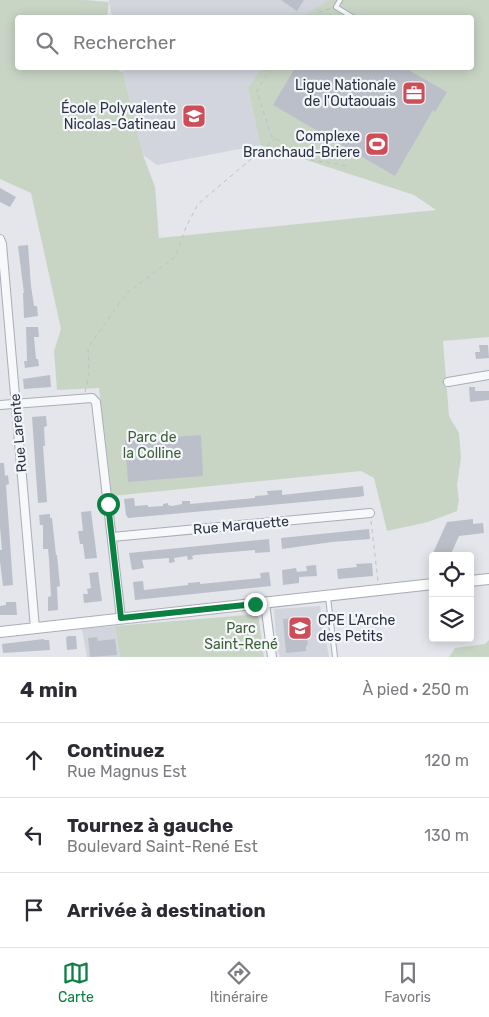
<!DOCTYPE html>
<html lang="fr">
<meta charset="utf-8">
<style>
:root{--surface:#fff;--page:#f2f2f3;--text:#2b2b33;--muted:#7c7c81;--line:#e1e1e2;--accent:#0b8043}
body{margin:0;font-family:Rubik,sans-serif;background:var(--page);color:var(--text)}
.controls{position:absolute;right:15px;bottom:15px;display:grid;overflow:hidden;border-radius:5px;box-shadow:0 2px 12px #0003}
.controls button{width:45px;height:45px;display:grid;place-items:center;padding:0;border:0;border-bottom:1px solid var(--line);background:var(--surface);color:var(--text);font:25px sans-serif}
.stop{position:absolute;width:15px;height:15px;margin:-11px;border:4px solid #0b8043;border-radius:50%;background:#fff}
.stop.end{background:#0b8043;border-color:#fff;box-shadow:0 1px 5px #0008}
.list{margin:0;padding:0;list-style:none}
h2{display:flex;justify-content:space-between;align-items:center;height:65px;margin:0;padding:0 20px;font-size:21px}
h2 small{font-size:16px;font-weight:400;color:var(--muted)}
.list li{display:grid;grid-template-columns:32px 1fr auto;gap:15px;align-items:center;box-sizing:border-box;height:75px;padding:0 20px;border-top:1px solid var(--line)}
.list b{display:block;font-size:19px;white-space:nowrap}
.list p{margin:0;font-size:16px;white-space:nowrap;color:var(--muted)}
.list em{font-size:16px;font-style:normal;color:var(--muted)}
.icon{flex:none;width:28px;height:28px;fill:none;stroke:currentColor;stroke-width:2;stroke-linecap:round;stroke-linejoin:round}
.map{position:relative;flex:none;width:489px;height:657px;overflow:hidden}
.search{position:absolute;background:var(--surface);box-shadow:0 2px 12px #0003;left:15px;right:15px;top:15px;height:55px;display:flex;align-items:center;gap:12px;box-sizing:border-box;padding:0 18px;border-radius:5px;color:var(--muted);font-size:19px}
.sheet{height:290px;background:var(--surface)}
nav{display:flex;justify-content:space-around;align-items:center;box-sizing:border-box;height:70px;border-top:1px solid var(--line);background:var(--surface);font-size:14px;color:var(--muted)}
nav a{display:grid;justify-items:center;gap:2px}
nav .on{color:var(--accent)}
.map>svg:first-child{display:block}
.built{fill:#d2d5dd}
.green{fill:#c8d5c5}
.building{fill:#bbbfc9}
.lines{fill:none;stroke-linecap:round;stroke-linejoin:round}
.lane-casing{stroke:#a9adb6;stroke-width:6}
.street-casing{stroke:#a9adb6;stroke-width:10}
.secondary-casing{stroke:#a9adb6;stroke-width:12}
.path{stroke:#bec1c7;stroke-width:1;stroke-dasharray:4 4;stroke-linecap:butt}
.lane{stroke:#f7f8fa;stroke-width:4}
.street{stroke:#f7f8fa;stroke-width:8}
.secondary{stroke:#fff;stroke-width:10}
.route{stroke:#0b8043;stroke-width:6}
.labels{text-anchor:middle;stroke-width:4.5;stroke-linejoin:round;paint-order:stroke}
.poi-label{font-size:14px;fill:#2c3344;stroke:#f4f6f9;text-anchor:end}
.street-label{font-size:14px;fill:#2c3344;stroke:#f4f6f9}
.park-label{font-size:14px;fill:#3e5f39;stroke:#f4f6f9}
</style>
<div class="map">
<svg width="489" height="657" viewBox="0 0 489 657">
<rect width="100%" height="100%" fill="#e4e6ec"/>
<!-- built -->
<path class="built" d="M109,0H329L301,18L112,17Z
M122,68H262L248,87L260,145L157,165L143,155Z
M320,606L329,657H280L277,648L274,609Z
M115,626L120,657H87L82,629Z"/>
<!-- green -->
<path class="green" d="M0,0H85L109,2L107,17L18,18V68H112L123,72L143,155L155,187L159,238L436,210L414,195L260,145L248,87L262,68H472V18L301,17L329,0H489V337L443,341L449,416L459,433L461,458L457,485L459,500L457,511L428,522L387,531L374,478L361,471L112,496L99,388L57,390L54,351L61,329L31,193L0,179Z
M258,614L264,657H120L115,626Z
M489,640V657H449L455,648L485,644Z"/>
<!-- building -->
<path class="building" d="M281,0H304L297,11Z
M295,68H405L447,92L435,112L433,110L395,176L273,105Z
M0,188L16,197L10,207L0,202Z
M28,245L31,286L34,306H37L38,316L24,318L23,293H24L18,246Z
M26,327H38L39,337H34L36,359H38L39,366L25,368L24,361H27Z
M479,345H488L489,358L476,359L475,352H480Z
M50,375L51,387L24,389L23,379Z
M469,387H475V391H489V400L470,402Z
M46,416L47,426L44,427L45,446H43L47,502L38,503L32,417Z
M201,435L203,476L128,482L125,440Z
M0,463H4L5,476L8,475L9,484L6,485L13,585L3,586L0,561V550H2L0,527Z
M363,486L364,496L358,497L128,518L126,515L124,499L134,498L135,506L148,505V507L163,506V504L168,503V505L172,506L182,504V501H190V504L255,498V496L268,495L267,491L282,490V495Z
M91,511L97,558L85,559L83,544H80L78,531H83L81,512Z
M50,514V518H52L56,555H57L60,586L57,587L58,610L48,611V597L51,596L49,560L48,549H43V525H40L39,515Z
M473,519V524L483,523L484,533L459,536L450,556H438L433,553L447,522Z
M369,529L370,539L332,542L282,549L281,538Z
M269,539L270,552L255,553V550L195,555L192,556L193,559L188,560L187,556L174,558L175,562L169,563V558L142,560L144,568L132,570L129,553Z
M372,563L373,576L338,579L337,569L357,567L356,564Z
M316,565L317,576L299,577V583L283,585L282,570L296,568L297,572L307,571L306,566Z
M98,572L102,601L84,603L83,594H88L87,589L91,588L89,573Z
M269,572L271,586L135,600L133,582L143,581L144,590L188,585V583L200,582V584L261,578L260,573Z
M6,602H16L17,615H0V606L6,605Z
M303,617L304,631L306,630L308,645L306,646V651L286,653L283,619Z
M69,636H76L77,649L67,650L66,637Z
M97,637L98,641L115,639L117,655L90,657L88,638Z
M44,639V640H49L50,650L3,653L2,644Z"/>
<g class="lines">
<!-- lane casing -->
<g class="lane-casing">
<path id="lane" d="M340,0L336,7L354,18
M328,597L335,657"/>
</g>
<!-- street casing -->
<g class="street-casing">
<path id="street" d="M0,239L2,244L35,628
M448,382L489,375
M0,405L92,398L96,402L121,618
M112,537L370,513
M265,603L272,657"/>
</g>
<!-- secondary casing -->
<g class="secondary-casing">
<path id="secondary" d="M470,581L489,579
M0,632L433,584"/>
</g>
<!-- path -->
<path class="path" d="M313,18L317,13L331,8
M271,68L257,91L271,136L312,160L348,166
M85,392L89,376L88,347L127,293L175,257L186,227L198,204L276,138
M371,521L378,581"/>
<!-- lane -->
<use href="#lane" class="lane"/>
<!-- street -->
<use href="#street" class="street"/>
<!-- secondary -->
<use href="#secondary" class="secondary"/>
</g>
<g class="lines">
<!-- route -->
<path class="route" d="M108,504L121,618L255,604"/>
</g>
<!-- icons -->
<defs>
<g id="office-square" transform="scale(1.25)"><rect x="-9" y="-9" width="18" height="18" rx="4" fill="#cd4d58" stroke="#f4f6f9"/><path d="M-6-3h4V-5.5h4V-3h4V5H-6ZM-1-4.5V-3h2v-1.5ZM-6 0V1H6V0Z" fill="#fff"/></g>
<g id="school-square" transform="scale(1.25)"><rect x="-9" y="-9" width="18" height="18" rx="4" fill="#cd4d58" stroke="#f4f6f9"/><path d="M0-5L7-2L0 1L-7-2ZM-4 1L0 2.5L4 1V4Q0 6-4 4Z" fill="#fff"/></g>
<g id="stadium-square" transform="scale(1.25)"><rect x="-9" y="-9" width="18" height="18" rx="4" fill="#cd4d58" stroke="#f4f6f9"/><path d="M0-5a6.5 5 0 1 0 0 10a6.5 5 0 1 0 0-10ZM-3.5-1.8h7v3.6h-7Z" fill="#fff"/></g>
</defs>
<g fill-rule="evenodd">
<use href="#office-square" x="414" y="93"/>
<use href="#school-square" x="194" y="116"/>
<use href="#stadium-square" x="377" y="144"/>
<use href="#school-square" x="300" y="628"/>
</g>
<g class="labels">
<!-- poi labels -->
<g class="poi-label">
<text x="396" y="90">Ligue Nationale<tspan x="396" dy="16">de l'Outaouais</tspan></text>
<text x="176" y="113">École Polyvalente<tspan x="176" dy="16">Nicolas-Gatineau</tspan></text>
<text x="360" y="141">Complexe<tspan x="360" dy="16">Branchaud-Briere</tspan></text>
<text x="318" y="625" text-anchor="start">CPE L'Arche<tspan x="318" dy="16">des Petits</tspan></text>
</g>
<!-- street labels -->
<g class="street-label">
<text transform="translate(18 433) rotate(-95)" y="5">Rue Larente</text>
<text transform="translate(241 525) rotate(-5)" y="5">Rue Marquette</text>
</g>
<!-- park labels -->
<g class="park-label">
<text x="152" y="442">Parc de<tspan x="152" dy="16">la Colline</tspan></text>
<text x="241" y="633">Parc<tspan x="241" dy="16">Saint-René</tspan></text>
</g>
</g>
</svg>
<div class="controls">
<button><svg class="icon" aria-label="locate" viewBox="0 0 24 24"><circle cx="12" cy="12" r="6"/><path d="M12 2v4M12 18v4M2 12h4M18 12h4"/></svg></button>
<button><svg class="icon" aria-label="layers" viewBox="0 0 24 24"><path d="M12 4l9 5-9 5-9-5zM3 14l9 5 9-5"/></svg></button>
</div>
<div class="stop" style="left:108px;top:504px"></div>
<div class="stop end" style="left:255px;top:604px"></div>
<div class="search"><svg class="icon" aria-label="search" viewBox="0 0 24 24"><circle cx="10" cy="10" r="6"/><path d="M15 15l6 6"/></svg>Rechercher</div>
</div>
<section class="sheet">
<h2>4 min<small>À pied · 250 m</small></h2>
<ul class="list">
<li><svg class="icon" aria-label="ahead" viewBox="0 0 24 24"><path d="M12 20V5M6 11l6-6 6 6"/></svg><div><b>Continuez</b><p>Rue Magnus Est</p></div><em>120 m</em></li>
<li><svg class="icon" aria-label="left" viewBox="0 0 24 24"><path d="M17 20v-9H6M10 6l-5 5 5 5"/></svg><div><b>Tournez à gauche</b><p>Boulevard Saint-René Est</p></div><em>130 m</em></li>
<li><svg class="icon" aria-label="arrive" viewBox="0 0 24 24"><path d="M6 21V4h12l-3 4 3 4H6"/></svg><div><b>Arrivée à destination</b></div></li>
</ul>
</section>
<nav>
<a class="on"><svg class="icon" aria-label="map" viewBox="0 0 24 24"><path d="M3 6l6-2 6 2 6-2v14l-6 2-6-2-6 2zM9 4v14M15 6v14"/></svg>Carte</a>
<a><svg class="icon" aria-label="directions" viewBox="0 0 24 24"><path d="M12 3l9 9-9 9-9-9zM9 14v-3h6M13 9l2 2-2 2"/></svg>Itinéraire</a>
<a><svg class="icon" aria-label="saved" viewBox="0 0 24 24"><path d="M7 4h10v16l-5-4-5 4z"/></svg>Favoris</a>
</nav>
